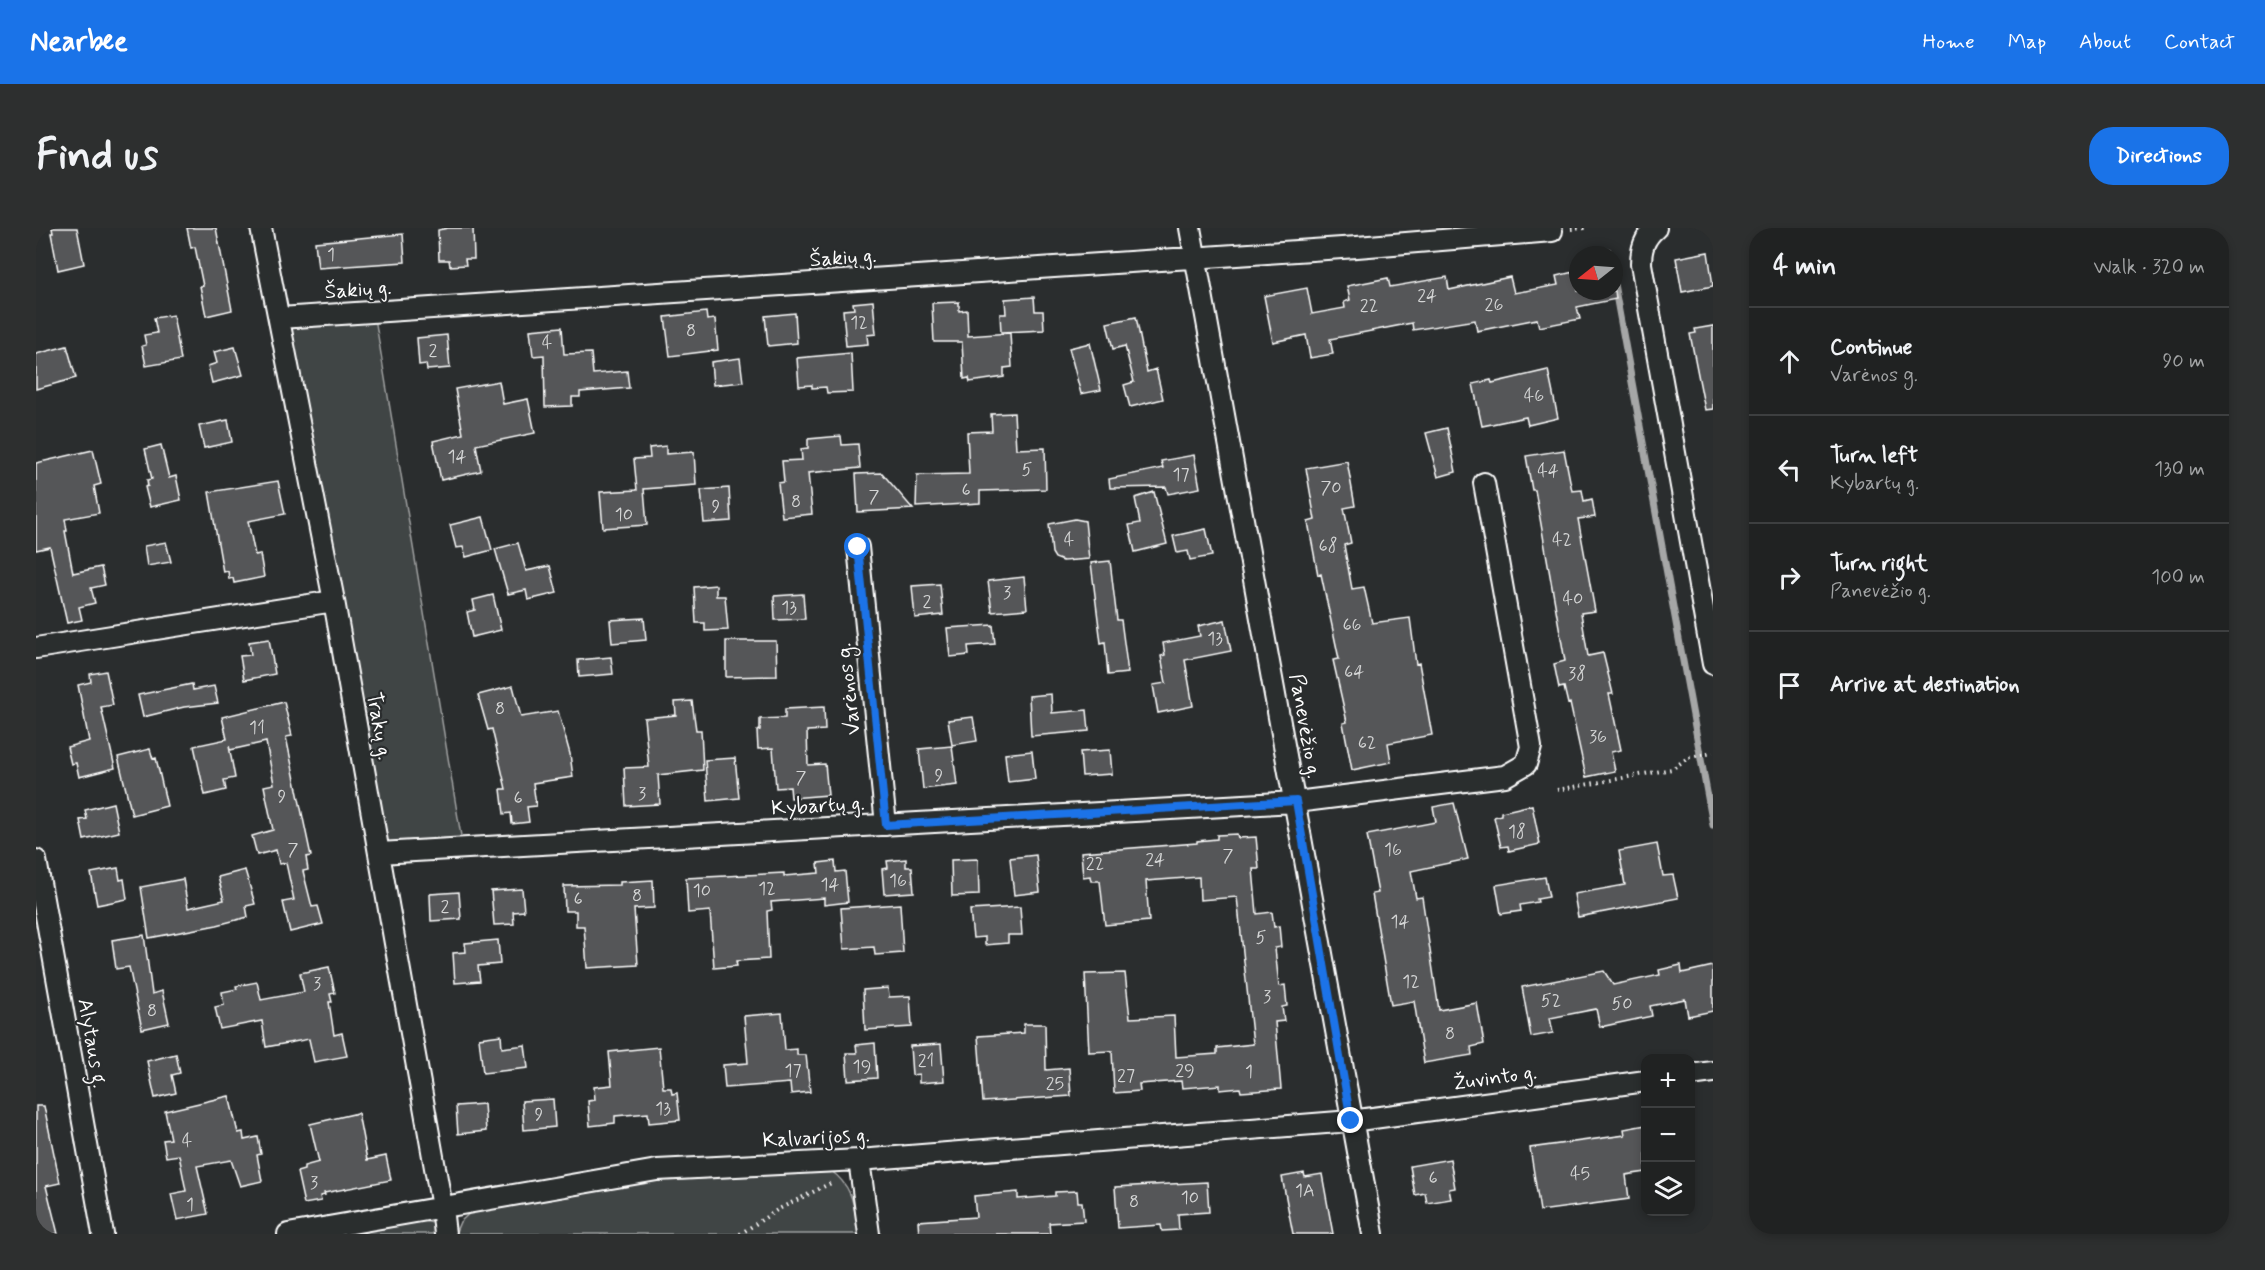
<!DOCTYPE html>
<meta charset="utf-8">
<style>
:root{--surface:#202222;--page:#2d2f2f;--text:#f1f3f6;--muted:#a2a4a5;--line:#3d3f40;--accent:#1a73e8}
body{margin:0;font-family:Mynerve,sans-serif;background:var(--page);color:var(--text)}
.controls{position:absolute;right:18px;bottom:18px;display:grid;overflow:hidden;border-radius:12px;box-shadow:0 3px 9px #0003}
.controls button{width:54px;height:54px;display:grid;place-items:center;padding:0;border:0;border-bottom:2px solid var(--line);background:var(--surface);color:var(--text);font:30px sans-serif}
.compass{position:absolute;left:1533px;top:18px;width:54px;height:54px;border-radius:50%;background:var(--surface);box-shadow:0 3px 9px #0003;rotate:253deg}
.stop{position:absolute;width:18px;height:18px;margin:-14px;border:4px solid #1a73e8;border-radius:50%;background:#fff}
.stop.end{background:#1a73e8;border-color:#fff;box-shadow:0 2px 6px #0008}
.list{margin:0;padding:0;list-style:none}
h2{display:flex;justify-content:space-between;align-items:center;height:78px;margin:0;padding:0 24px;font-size:26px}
h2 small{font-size:20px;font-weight:400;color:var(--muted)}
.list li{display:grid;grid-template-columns:39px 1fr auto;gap:18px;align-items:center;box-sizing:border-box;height:108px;padding:0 24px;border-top:2px solid var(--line)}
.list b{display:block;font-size:22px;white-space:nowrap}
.list p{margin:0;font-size:20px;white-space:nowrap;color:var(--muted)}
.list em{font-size:20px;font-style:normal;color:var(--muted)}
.icon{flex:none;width:33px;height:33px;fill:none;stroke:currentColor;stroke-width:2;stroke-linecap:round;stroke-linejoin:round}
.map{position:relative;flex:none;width:1677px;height:1006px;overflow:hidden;border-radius:24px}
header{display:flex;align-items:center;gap:36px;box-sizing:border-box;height:84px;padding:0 30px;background:var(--accent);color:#fff}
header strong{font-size:28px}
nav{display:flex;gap:33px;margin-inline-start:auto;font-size:21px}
.intro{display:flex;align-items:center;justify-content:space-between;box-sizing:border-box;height:144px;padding:0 36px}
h1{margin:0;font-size:42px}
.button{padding:15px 27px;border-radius:24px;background:var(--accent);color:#fff;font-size:21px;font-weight:700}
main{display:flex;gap:36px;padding:0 36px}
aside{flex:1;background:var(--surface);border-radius:24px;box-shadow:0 3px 9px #0003}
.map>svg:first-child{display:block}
.green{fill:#414445;stroke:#a0a2a2;stroke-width:1.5}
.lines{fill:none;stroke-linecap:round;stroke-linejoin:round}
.stream{stroke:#a6a7a7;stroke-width:7}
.building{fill:#555758;stroke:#fff;stroke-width:1.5}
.minor-casing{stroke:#fff;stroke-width:24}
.path{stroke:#fff;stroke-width:4;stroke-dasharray:1.5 4.5;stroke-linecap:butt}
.minor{stroke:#2a2d2e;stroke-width:20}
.route{stroke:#1a73e8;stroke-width:8}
.labels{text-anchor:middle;stroke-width:4.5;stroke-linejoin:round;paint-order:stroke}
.number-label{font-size:18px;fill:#d4d5d5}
.street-label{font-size:21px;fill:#fff;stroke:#2a2d2e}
</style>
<header>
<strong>Nearbee</strong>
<nav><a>Home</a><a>Map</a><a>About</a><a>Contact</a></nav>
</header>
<div class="intro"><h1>Find us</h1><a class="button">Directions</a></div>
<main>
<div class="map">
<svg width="1677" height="1006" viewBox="0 0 1677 1006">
<rect width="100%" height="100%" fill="#2a2d2e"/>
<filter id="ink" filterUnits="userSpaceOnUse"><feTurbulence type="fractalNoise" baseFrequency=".0167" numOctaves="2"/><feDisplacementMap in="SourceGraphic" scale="12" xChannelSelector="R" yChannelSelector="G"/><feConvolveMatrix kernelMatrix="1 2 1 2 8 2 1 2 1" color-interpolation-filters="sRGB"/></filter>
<g filter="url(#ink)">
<!-- green -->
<path class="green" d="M338,84L427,620L343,625L244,90Z
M794,942C818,959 818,979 823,1006H419L424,994L436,983L617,950Z
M388,993L397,995L400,1006H310Z"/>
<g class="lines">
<!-- stream -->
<path class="stream" d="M1572,23L1573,27
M1578,56L1677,597"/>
</g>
<!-- building -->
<path class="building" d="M16,0H41L48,36L22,42L15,5H17Z
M151,0H180L196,82L170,88L164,58H167L159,19L155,20Z
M412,0H437L438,31H429L430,37L414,38L413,32H403L402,2Z
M367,6L369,34L282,40L279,14Z
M1672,24L1677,58L1646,64L1640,30Z
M1542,43V63H1579L1580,71L1541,79L1544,91L1503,99L1501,91L1441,103L1439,92L1377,102L1376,95L1294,111L1297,126L1274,130L1270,107L1237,114L1228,68L1271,60L1276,86L1309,80L1308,74L1314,72L1311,58L1352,50L1354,59L1411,49L1413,62L1474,49L1478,65L1522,57L1520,48Z
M998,69L999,83H1007L1008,102L965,104L964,86H970L969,71Z
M837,73L840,106L831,107L832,116L810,118L807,82L818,81L817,75Z
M923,74V83L931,82L932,108L974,105L976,139L968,140V149L934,154L933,150L928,151L926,114H898L896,75Z
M670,84L671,92L679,91L682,122L634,128L629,89Z
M759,85L761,115L732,118L729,88Z
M137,87L145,132L110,138L106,118L110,117L108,107L121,105L118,90Z
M1100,89L1111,144L1120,141L1127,171L1094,179L1088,157L1098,154L1089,118L1077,121L1071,95Z
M1677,98V181L1669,182L1654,106L1660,105L1659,101Z
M526,99L528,126L555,125L557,146L591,143L593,160L544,164V169H536V178L509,179L508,127L497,128L494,102Z
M411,107L414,140L391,142L390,136L383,137L381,110Z
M1054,115L1065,162L1045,166L1033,120Z
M31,118L40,150L0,161V126Z
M199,119L207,147L176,155L172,138L181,135L178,124Z
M815,125L817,164L791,165L790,159L776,160V157L763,158L761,130Z
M704,130L707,154L677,157L675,134Z
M1512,142L1522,190L1492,197L1490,189L1446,198L1437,156L1455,152L1456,155Z
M463,153L467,176L492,171L499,205L440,217L445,243L405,252L397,213L427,206L419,161Z
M978,185L980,221L1009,220L1010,261L944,263V275L880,279L881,247L933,246L931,204L956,203L955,186Z
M192,192L196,214L168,220L163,198Z
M1411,200L1420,244L1402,249L1390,205Z
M805,208L806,217L822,216L824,240L772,245L776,286L746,289L742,255L748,254L746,233L766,232L765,221L772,220V211Z
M125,217L133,250L140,248L145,272L114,279L109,259L112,258L111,252L116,251L109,221Z
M630,218V226L658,224L660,257L608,261L611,297L567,300L564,264L601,262L598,231L614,230L613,220Z
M57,222L65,256L58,258L63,285L29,291L31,303H29L37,345L65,339L69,357L55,360L59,375L43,379L46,392L31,395L14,319L0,322V235Z
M1528,222L1536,263L1546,262L1548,273L1556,271L1559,289L1542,291L1559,383L1545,385L1552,428L1567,425L1577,466H1573L1585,522L1575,524L1579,543L1550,549L1534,475L1532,476L1528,459L1523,460L1518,436L1529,433L1499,262H1496L1490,228Z
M1158,227L1164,260L1132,266L1130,259L1074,260L1073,251L1127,240L1125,233Z
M1311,233L1319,278L1308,280L1315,315L1308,317L1316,361L1328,359L1336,395L1374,390L1380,436L1383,435L1396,507L1352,515L1355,534L1316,542L1307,495L1311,494L1297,432L1303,431L1285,346L1282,347L1272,294L1279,292L1270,240Z
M846,245L877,281L822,284L820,246Z
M242,253L249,286L212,293L219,327L224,326L228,349L198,355L197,350L193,351L192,343L187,344L173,264Z
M693,260L695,293L668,295L665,262Z
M1118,264L1131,316L1099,324L1093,297L1104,295L1099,270Z
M447,289L456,322L430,329L427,319L420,320L414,297Z
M1039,291L1049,293L1053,331L1027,333L1019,330L1016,325L1013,296Z
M1170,301L1176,328L1154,332L1152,323L1141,325L1137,308Z
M130,314L135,334L111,338L108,318Z
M482,315L490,343L514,338L521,365L492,372L490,362L472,366L459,321Z
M1074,333L1081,392H1085L1092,445L1072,447L1069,414L1065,415L1055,335Z
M988,349L991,381L956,384L952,353Z
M904,356L907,387L879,390L876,358Z
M680,357V368H689L692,402L669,403V395H660L658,359Z
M767,366L769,391L739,392L738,368Z
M457,367L465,402L436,409L431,384L439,382L437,372Z
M608,390L610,412L576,415L574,392Z
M1189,392L1195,423L1149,432L1157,478L1122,485L1117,457L1130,455L1125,428L1129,427L1127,415L1164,408L1162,398Z
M957,397L959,416L932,418L933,427L914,429L911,400Z
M233,411L239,446L208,452L204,428L215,427L213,414Z
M690,413H740L741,448L690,449Z
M575,429L577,446L543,449L542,432Z
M70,443L77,477L65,479L79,540L43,549L40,535L35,536L31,519L53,513L42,457L55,454L54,446Z
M156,456L157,462L178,458L182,475L148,479L107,489L102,467Z
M477,458L485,489L522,483L534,526L537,549L497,555L500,578L491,579L493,594L476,596L475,585L468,586L465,561H470L456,501L452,502L442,467Z
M1015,466L1016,485L1051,482L1053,503L995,508L993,468Z
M656,473L660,502H665L667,542L622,547L624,576L590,578L588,540L613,539L608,490L640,487L639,474Z
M248,474L256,508L250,509L275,628L270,629L272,642L267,643L276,679L282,678L287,696L254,704L247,674L258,672L250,635L243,636L240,622L221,627L216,608L237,602L228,558L238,556L230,514L194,522L193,518L199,550L188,552L190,562L169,567L158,518L191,511L186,489Z
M788,479L789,502L771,503L772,537L789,536L792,567L755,570L754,559L740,560L737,520L722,521L721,503L724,502V491L749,490V481Z
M937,489L941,513L916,517L912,492Z
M916,518L921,557L887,561L883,521Z
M114,521L117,531L120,530L131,578L96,587L82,529Z
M1074,522L1076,546L1046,548L1044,524Z
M996,523L999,551L972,554L969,526Z
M699,530L703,570L672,573L669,532Z
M77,575L83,604L48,612L44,592L51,591L49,582Z
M1418,575L1432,631L1375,643L1380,670L1386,669L1403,782L1441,775L1448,816L1435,819L1436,827L1388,835L1378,773L1355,777L1336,666L1342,665L1331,607L1400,594L1397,579Z
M1496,577L1504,616L1473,623L1472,618L1465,619L1458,589L1465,587V584Z
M1201,606L1202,610L1220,609L1223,641H1217L1221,686L1236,684L1238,699L1243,698L1245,719L1239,720L1243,758L1249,757L1251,778L1246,779L1248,793L1239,794L1245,861L1205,864L1204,860L1184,862V857L1146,860L1145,853L1103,856L1104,863L1078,865L1076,823L1053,824L1049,746L1089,745L1094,790L1138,788L1140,829L1181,826V820L1217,816L1201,669L1164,672L1163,649L1110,653L1113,693L1069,697L1064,653H1055L1054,648L1047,649L1045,624L1161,615V613L1181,611V607Z
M1621,616L1627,648L1637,647L1642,670L1542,689L1538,666L1589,657L1583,623Z
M1000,627L1004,664L978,667L974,630Z
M870,631V639H876L878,664L848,666L846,641L852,640L851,633Z
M942,631L943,667L916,668L915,632Z
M799,633L800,644L809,643L812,674L788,677V670L735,674L736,682L731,683L733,731L700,733L701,738L678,740L674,683L652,685L650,650L748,645V648L783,645L782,635Z
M82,640L84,652L88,651L91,671L61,677L55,645Z
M209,642L219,676L210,678L212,689L181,697L113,710L105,659L147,651L152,680L188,672L182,649Z
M1509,649L1513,669L1501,671L1502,674L1484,677L1485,683L1465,686L1460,657Z
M617,652L618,680L598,681L602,737L551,740L548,698H540V683H529L528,658L584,657V654Z
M486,661L488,683L477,684L478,696L458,697L455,663Z
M423,664L425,691L395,693L394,666Z
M864,676L867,725L839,727L838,719L808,721L805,680Z
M984,679L986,707H972V715L949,717V709L937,710L934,682Z
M108,707L116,766L126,763L133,795L106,801L93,739L80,741L76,712Z
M462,712L464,736L442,738L444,753L419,755L417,725L430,724L429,715Z
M1645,737L1646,745L1677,738V783L1652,788L1649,771L1614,778L1616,788L1564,799L1560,781L1514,790L1517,805L1495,809L1486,759L1568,743L1577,757L1624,747L1623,742Z
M293,739L299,765L294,766L296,774H293L298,807L306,805L311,828L278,834L273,811L230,819L226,793L184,801L179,779L188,777L186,764L201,761L200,758L221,754L225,772L268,764L264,745Z
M852,760L853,769L874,768L876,799L829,802L827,762Z
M746,785L749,822L761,821V827H770L774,864L755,866L754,855L689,860L687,837L712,835L708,788Z
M988,796H1009L1010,842L1033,840L1035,868L947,874L942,808L988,805Z
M465,807L466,820L489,817L492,840L447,845L443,810Z
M839,815L841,850L812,852L810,825H821L820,817Z
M905,816L908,853L883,855V846L876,847L874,818Z
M623,819L627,860H635L636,866L641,865L644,892L613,895L612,885L579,888V895L554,898L552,873L559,872L558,859L576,857L573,824Z
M140,826L144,845L136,847L140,865L119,870L111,833Z
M193,868L202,905L207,904L208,912L222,909L225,926L221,927L226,953L204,958L195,932L161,938L172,986L141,992L135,966L150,963L143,927L130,929L127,912L135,911L129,883Z
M517,871L519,899L488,902L486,873Z
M448,876L450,903L422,906L420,878Z
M0,878H8L24,955L10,958L22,1006H0Z
M322,885L331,932L350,928L355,952L288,965L289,967L284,968L285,973L268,976L261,944L268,942V938L283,934L274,896Z
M1610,897V944L1590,947L1593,971L1504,983L1494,920L1589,907L1588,901Z
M1414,931L1419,960L1413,961L1415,971L1391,975L1389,965L1379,967L1374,938Z
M1268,945L1269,949L1286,946L1297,1006H1257L1246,949Z
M1171,954L1173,984L1142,986L1143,1002L1126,1003L1125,997L1082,1000L1079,959Z
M1041,963L1042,974H1046L1048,993L1013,995L1014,1006H883L882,993L940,989L938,968L982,964V971L1019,968V964Z"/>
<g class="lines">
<!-- minor casing -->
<g class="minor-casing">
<path id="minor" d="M225,0L298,373L406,979L409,1006
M1154,0L1337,1006
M1620,0C1608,10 1605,21 1605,36L1677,436
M244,90L1321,19L1516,3
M822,319L850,597
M0,420L298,373
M343,625L1260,574L1469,548L1490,536L1495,519L1448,255
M0,632L67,1006
M1654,847L1677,844
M823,932L833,1006
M252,1006L621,942L823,932L1315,893L1610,853"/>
</g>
<!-- path -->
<path class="path" d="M1535,1L1549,0
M1521,562L1636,541L1653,529L1677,525
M704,1006L741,982L797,954"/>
<!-- minor -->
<use href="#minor" class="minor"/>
</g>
</g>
<g class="lines" filter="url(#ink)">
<!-- route -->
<path class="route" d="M822,319L850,597L1260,573L1315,893"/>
</g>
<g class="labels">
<!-- number labels -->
<g class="number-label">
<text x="295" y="32">1</text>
<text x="1391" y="73">24</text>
<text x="1458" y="82">26</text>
<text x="1333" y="83">22</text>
<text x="823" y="100">12</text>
<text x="655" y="108">8</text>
<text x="511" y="120">4</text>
<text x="397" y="128">2</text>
<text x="1498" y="173">46</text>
<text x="421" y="234">14</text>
<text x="991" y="247">5</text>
<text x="1512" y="248">44</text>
<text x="1145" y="252">17</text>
<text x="1295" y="265">70</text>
<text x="930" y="267">6</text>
<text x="838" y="274">7</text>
<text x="760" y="279">8</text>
<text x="680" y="284">9</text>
<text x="588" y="292">10</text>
<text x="1033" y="317">4</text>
<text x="1526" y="317">42</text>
<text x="1292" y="323">68</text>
<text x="971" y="370">3</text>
<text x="1537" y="376">40</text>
<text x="891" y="379">2</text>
<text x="753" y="385">13</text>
<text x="1316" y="402">66</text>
<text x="1179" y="416">13</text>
<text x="1318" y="449">64</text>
<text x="1541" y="451">38</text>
<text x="464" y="486">8</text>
<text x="221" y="505">11</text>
<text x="1562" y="514">36</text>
<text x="1331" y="520">62</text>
<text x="903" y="553">9</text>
<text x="765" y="555">7</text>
<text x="606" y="571">3</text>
<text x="246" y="574">9</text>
<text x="482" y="575">6</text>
<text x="1481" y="609">18</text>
<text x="257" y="627">7</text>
<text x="1357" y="627">16</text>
<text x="1192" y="633">7</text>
<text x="1119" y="637">24</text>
<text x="1059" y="641">22</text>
<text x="862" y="658">16</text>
<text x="794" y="662">14</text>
<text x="731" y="666">12</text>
<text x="666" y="668">10</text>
<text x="601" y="673">8</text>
<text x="542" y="676">6</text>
<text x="409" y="684">2</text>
<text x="1364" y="699">14</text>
<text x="1225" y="715">5</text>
<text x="1375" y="759">12</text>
<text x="281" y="761">3</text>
<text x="1231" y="774">3</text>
<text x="1515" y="778">52</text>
<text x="1586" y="781">50</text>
<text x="116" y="788">8</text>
<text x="1414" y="811">8</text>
<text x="890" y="838">21</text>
<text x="826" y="844">19</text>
<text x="757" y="848">17</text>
<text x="1149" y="848">29</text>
<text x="1213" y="849">1</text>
<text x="1090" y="853">27</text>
<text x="1019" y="861">25</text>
<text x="627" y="886">13</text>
<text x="503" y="892">9</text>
<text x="151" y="918">4</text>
<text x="1544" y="951">45</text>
<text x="1397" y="955">6</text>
<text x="278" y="960">3</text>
<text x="1269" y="968">1A</text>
<text x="1154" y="975">10</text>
<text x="1098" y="979">8</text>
<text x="154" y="982">1</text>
</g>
<!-- street labels -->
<g class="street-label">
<text transform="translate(807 29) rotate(-4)" y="7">Šakių g.</text>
<text transform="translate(322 61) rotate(-4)" y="7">Šakių g.</text>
<text transform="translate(812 461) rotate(-96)" y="7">Varėnos g.</text>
<text transform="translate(344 498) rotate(80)" y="7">Trakų g.</text>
<text transform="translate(1270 498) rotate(80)" y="7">Panevėžio g.</text>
<text transform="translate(782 577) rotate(-3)" y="7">Kybartų g.</text>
<text transform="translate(57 815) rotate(80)" y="7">Alytaus g.</text>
<text transform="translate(1459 849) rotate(-8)" y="7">Žuvinto g.</text>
<text transform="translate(780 909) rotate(-3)" y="7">Kalvarijos g.</text>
</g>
</g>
</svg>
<div class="controls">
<button>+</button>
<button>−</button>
<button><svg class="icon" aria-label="layers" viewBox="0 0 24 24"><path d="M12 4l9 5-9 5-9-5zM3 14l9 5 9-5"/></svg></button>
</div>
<svg class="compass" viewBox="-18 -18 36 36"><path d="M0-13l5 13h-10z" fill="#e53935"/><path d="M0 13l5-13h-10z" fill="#a2a4a5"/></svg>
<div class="stop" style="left:822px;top:319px"></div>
<div class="stop end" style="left:1315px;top:893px"></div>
</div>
<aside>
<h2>4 min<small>Walk · 320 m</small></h2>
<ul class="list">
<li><svg class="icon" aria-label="ahead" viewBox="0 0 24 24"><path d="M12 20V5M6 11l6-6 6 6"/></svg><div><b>Continue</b><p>Varėnos g.</p></div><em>90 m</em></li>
<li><svg class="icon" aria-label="left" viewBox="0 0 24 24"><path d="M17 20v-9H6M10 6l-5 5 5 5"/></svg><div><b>Turn left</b><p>Kybartų g.</p></div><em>130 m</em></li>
<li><svg class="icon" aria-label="right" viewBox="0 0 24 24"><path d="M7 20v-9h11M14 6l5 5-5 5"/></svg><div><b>Turn right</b><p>Panevėžio g.</p></div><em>100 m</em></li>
<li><svg class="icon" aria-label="arrive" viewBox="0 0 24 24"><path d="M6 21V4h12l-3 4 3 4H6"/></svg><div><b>Arrive at destination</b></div></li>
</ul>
</aside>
</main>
